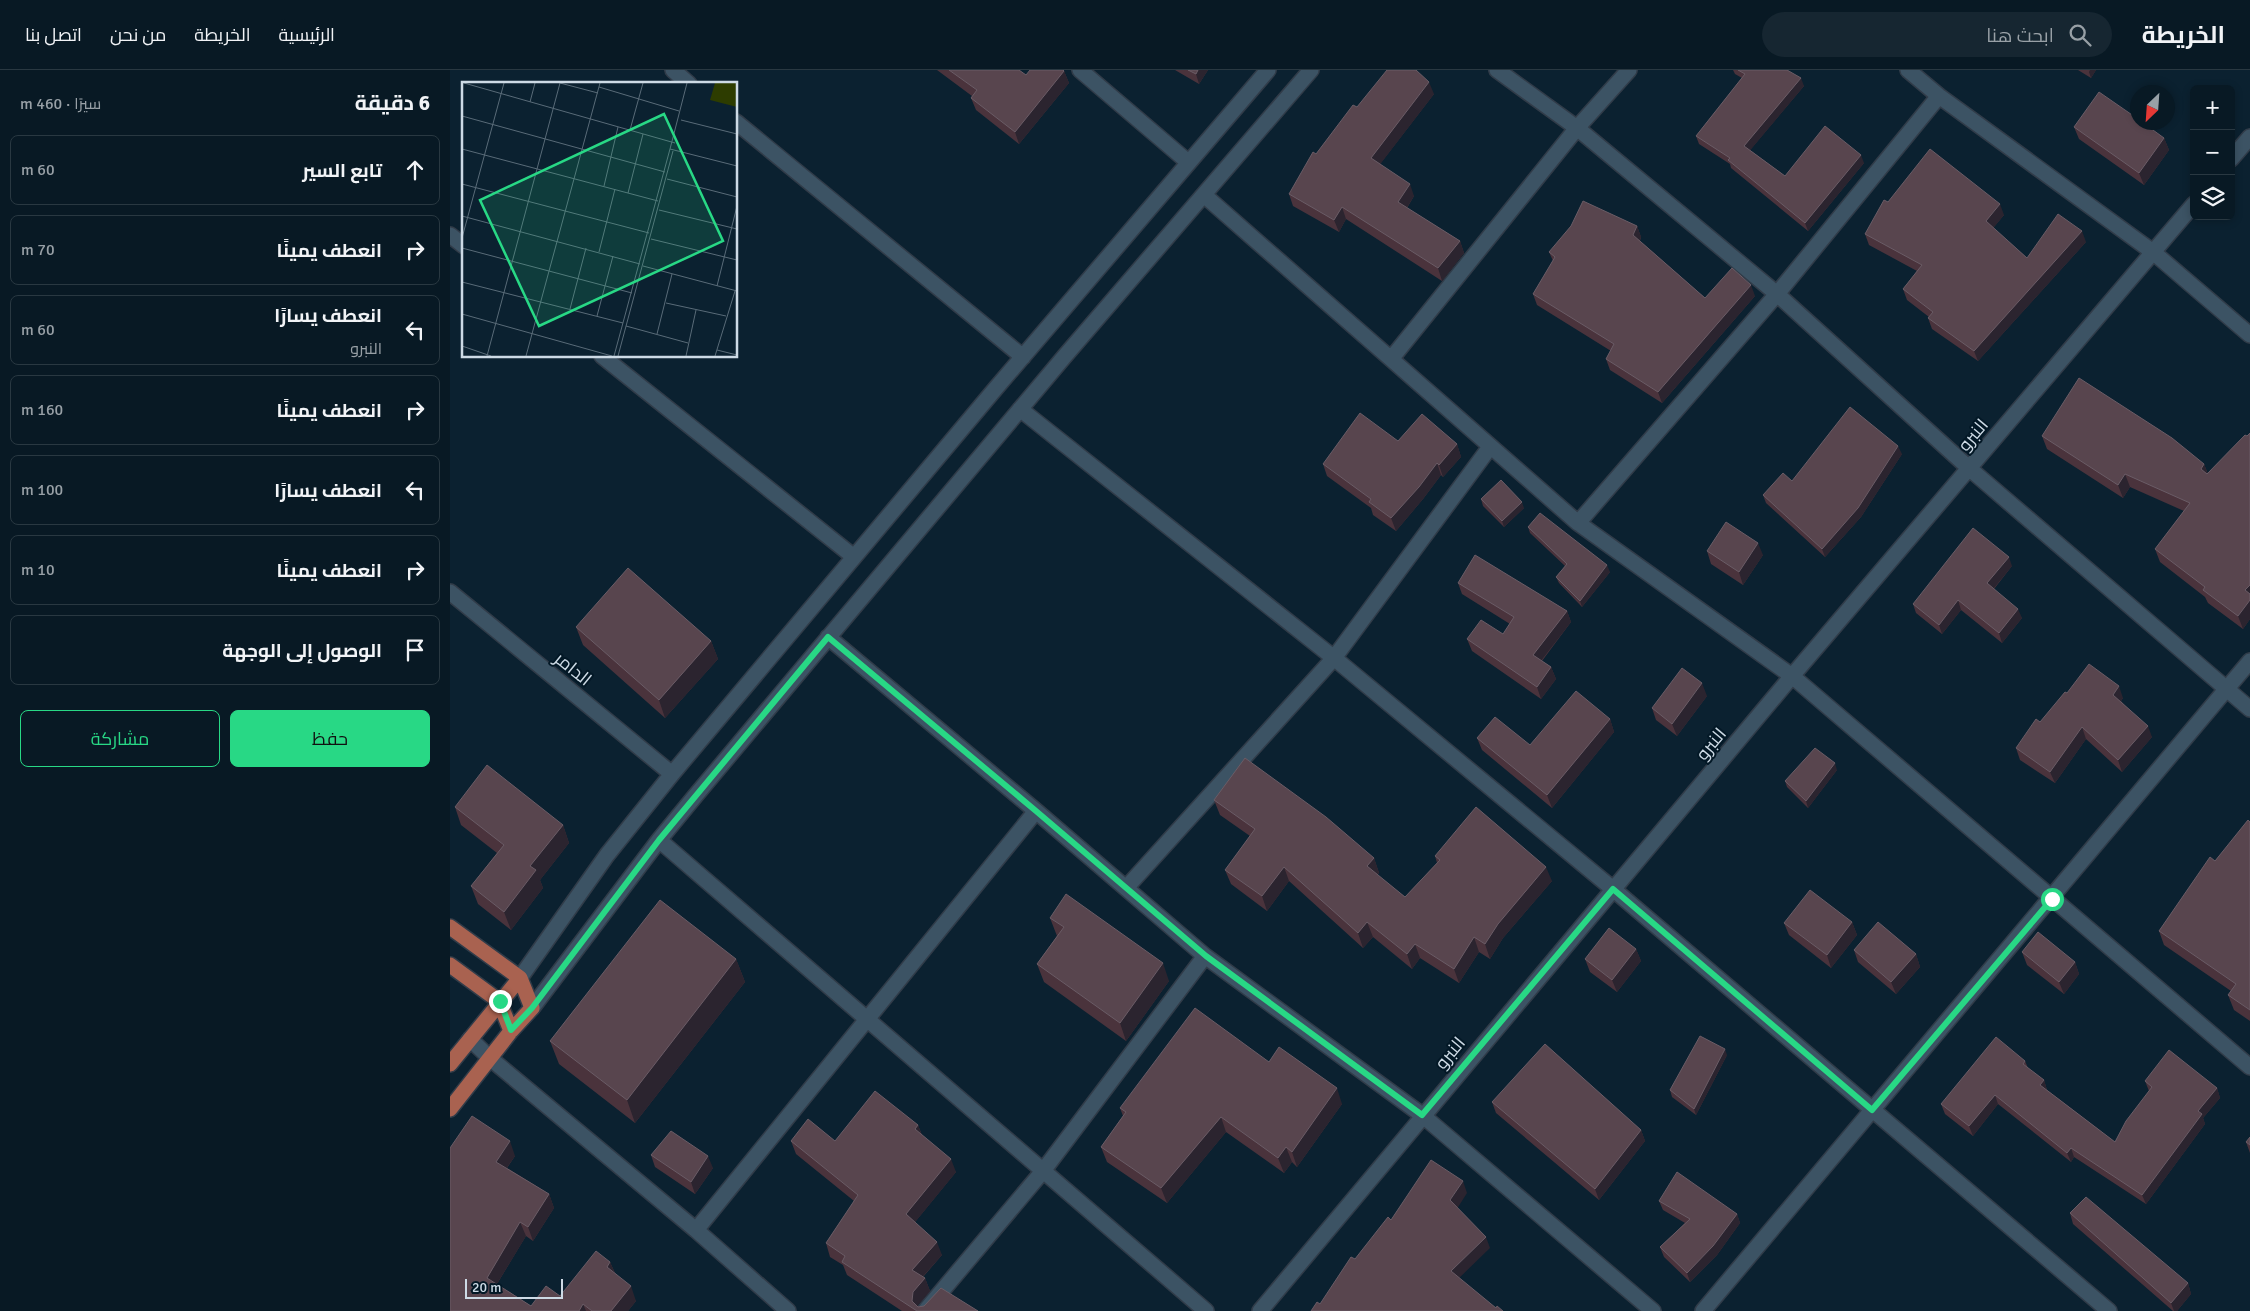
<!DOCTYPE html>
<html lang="ar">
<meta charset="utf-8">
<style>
:root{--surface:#081924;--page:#162631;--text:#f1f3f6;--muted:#98a0a6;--line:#293841;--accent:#28d885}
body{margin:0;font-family:Signika,Cairo,sans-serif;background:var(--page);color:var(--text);direction:rtl}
.controls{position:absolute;right:15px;top:15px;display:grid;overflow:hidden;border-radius:8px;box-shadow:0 2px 8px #0003}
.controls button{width:45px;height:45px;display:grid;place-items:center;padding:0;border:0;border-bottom:1px solid var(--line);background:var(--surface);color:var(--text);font:25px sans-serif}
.compass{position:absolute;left:1680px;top:15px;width:45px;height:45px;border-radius:50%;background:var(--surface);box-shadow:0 2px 8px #0003;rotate:205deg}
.scale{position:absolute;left:15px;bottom:12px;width:98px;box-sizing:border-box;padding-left:5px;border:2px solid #cddae5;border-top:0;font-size:14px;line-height:18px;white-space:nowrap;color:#cddae5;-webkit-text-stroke:4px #031826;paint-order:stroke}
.stop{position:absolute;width:15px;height:15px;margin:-11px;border:4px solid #28d885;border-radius:50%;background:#fff}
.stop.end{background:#28d885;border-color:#fff;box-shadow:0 1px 5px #0008}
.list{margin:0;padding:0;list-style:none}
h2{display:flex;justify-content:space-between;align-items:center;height:65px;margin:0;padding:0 20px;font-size:21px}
h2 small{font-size:16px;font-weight:400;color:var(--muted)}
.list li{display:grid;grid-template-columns:32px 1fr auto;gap:15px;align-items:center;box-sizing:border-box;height:70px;margin:0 10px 10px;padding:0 10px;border:1px solid var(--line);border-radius:8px}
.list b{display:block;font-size:19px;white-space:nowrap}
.list p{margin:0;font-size:16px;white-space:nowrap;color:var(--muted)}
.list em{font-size:16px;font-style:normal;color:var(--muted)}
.actions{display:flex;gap:10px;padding:15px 20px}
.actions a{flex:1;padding:11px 0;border:1px solid var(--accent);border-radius:8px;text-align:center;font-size:18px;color:var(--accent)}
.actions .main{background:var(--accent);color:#111}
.icon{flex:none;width:28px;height:28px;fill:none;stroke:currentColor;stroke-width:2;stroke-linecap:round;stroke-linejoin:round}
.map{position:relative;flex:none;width:1800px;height:1241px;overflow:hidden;direction:ltr}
header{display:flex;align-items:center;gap:30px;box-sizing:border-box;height:70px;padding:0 25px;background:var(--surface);border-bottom:1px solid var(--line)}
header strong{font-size:24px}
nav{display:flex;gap:28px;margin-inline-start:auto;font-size:18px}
.search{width:350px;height:45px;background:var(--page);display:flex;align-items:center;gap:12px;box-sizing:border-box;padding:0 18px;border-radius:28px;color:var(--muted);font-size:19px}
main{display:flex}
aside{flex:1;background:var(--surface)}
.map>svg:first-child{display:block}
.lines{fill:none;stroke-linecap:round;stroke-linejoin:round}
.minor-casing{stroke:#313c49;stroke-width:18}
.major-casing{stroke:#313c49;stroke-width:18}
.minor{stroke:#3c5364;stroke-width:15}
.major{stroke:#a96250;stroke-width:15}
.wall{fill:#4a333c}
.shaded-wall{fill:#2b242f}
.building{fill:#58454e;stroke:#6a5c66}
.route{stroke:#28d885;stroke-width:6}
.labels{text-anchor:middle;stroke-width:4;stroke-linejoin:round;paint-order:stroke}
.street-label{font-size:18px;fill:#cddae5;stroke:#031826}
.inset-road{fill:none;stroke:#596b78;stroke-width:1}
.view{fill:#28d885;fill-opacity:0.15;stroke:#28d885;stroke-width:2.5}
.inset-edge{fill:none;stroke:#cddae5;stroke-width:2.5}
</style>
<header>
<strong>الخريطة</strong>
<div class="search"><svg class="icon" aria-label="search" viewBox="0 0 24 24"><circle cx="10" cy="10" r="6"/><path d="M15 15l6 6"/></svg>ابحث هنا</div>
<nav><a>الرئيسية</a><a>الخريطة</a><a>من نحن</a><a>اتصل بنا</a></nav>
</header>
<main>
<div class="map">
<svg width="1800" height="1241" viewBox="0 0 1800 1241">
<rect width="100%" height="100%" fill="#0b2130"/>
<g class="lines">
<!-- minor casing -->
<g class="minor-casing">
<path id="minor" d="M223,0L239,14
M630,0L738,92
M1047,0L1127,58L1327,224L1520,399L1800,639
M1458,0L1489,26L1703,182L1800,265
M286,52L573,287
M1781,89L1800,67
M754,125L1128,453L1342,606L1800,997
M0,165L14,176
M152,286L404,487
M941,289L1127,58L1179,0
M570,339L884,588L1163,819L1659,1241
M1128,453L1327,224L1489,26
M0,522L222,704
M378,567L586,741L755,886L972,1045L1203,1241
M209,770L756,1241
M676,818L884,588L1040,377
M70,908L157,785L222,704L546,318L818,0
M82,938L209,770L246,725L614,287L861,0
M20,969L41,989L246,1160L338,1241
M246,1160L586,741
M475,1241L593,1101L755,886
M810,1241L1342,606L1744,134
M1253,1241L1800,591"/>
</g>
<!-- major casing -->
<g class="major-casing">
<path id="major" d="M0,857L70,908L82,938L61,961L0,1039
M0,895L49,931L61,961
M0,994L70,908"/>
</g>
<!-- minor -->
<use href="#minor" class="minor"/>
<!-- major -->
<use href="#major" class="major"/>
</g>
<!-- wall -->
<path class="wall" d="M487,0H569L576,5L614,1L619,13L569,74L526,40L521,28L522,26Z
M725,0H758L749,14Z
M1283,0H1337L1354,16L1300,80L1335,106L1414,93L1358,161L1281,98L1280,94L1249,74L1246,66L1292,8L1285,4Z
M1628,0H1646L1641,8Z
M984,24L930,94L964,126L957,138L1010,171L1014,183L992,211L896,149L889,162L843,136L839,124L866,84L907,37Z
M1624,57L1714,68L1719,80L1694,115L1629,69Z
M1438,132L1554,145L1543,158L1577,188L1636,172L1528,291L1482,259L1478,248L1479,247L1457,230L1453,219L1467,201L1419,175L1415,164Z
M1187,156L1191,167L1190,171L1255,228L1305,226L1212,333L1160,300L1156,289L1161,281L1087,235L1083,224L1103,191L1099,182Z
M1800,363V549L1793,559L1758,533L1755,527L1710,492L1705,479L1734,441L1680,417L1673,428L1597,379L1592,366L1754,394L1758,404Z
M948,371L1007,374L1011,387L993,407L991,405L973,429L946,461L923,445L921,438L877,406L873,394Z
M1452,384L1411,447L1375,487L1316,433L1313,425L1342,411Z
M1031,429L1074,438L1054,457L1033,436Z
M1078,457L1160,502L1132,537L1109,513L1106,507L1115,496L1080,463Z
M1257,481L1313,485L1293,515L1261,494Z
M1562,496L1544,519L1572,548L1552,573L1511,540L1492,564L1466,543L1463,534Z
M1008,513L1117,541L1121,552L1092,591L1101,597L1106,609L1091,629L1022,581L1017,569L1053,564L1060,554L1012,524Z
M126,557L261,571L268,589L215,648L133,575Z
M1617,623L1673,628L1671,631L1702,667L1672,702L1636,669L1605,713L1570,690L1566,678Z
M1257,626L1227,666L1206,650L1202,638Z
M1160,649L1164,662L1102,738L1032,680L1027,668L1080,675Z
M1387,700L1358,738L1337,717L1335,711Z
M764,730L924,788L929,803L927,805L955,827L987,793L985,786L1102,811L1053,868L1040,889L1029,882L1009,913L970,888L962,899L923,867L913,878L839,811L817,841L781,814L775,800L800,766L770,745Z
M5,737L113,755L119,773L90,810L93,818L61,860L28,834L21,816L47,783L11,755Z
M1800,752V951L1784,940L1778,925L1781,921L1714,875L1709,861L1765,791Z
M600,848L719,911L676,971L594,912L587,894L607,866Z
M1402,852L1407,865L1381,898L1339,865L1334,853Z
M1186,879L1191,891L1167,922L1140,902L1135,889Z
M1404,880L1466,884L1470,897L1446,924L1408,892Z
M1572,882L1625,892L1629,904L1614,924L1577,895Z
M286,889L295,912L185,1053L109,994L100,971Z
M1277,985L1246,1045L1222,1027L1220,1020Z
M1575,991L1578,998L1594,1010L1597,1020L1665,1072L1699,1021L1695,1011L1767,1018L1770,1028L1753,1048L1755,1054L1696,1134L1624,1087L1621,1092L1548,1034L1523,1066L1495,1044L1491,1034Z
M819,992L892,1034L847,1097L842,1092L834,1103L776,1062L717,1133L657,1092L651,1077L673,1046L670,1038Z
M1042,1032L1191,1060L1195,1071L1149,1130L1046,1043Z
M468,1055L472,1065L506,1102L465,1152L492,1185L473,1207L475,1208L480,1221L467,1236L528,1241H452L397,1205L393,1195L380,1187L376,1173L404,1131L346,1084L341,1071H385Z
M1800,1067V1083L1796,1072Z
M0,1078L65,1086L57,1098L99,1124L104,1138L83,1171L76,1166L47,1214L81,1236L110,1226L160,1192L165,1203L186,1231L178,1241H0Z
M201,1085L263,1098L245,1124L205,1097Z
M1209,1131L1287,1144L1290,1153L1267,1185L1240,1212L1214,1187L1210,1177L1235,1153L1213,1140Z
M1620,1143L1738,1213L1741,1224L1727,1241H1723L1623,1154Z"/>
<!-- shaded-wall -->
<path class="shaded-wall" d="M748,0H758L749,14L746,4Z
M1640,0H1646L1641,8L1639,2Z
M614,1L619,13L569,74L565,62Z
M1351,8L1354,16L1297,84L1294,76Z
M979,12L984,24L925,101L921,88Z
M1714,68L1719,80L1694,115L1689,103Z
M1411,85L1414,93L1358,161L1355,153Z
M960,114L964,126L953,144L948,132Z
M1550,134L1554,145L1540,162L1536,151Z
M892,137L896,149L889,162L884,150Z
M1187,156L1191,167L1187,176L1183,165Z
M1632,161L1636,172L1528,291L1524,281Z
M1010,171L1014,183L992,211L988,198Z
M1301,215L1305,226L1212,333L1208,322Z
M1007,374L1011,387L993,407L989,395Z
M1448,376L1452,384L1411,447L1375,487L1372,479Z
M987,393L991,405L973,429L946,461L941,448Z
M1754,394L1759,407L1751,399Z
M1675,404L1680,417L1673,428L1668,415Z
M1072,432L1074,438L1054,457L1052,451Z
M1308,473L1313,485L1293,515L1289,502Z
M1559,487L1562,496L1540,523L1537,513Z
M1157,495L1160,502L1132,537L1130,531Z
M1800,515V549L1793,559L1788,546L1795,520Z
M1508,530L1511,540L1492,564L1489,555Z
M1568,539L1572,548L1552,573L1549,563Z
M1117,541L1121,552L1087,596L1083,585Z
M261,571L268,589L215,648L209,630Z
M1101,597L1106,609L1091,629L1087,617Z
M1252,613L1257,626L1227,666L1222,654Z
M1669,616L1673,628L1667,636L1663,625Z
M1160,649L1164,662L1102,738L1097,725Z
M1698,656L1702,667L1672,702L1668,690Z
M1632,657L1636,669L1605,713L1600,702Z
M1385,693L1387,700L1358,738L1356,731Z
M113,755L119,773L90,810L93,818L61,860L54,842L80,796Z
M924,788L929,803L922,811L917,796Z
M834,797L839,811L817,841L812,826Z
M1096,797L1102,811L1053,868L1040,889L1035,874L1048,854Z
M917,852L923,867L913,878L908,863Z
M1402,852L1407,865L1381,898L1377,885Z
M1024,867L1029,882L1009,913L1004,899Z
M965,874L970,888L962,899L957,884Z
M1186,879L1191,891L1167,922L1162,910Z
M1466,884L1470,897L1446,924L1441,912Z
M286,889L295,912L185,1053L177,1030Z
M1625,892L1629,904L1614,924L1609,912Z
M713,893L719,911L676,971L670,953Z
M1275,979L1277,985L1246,1045L1244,1039Z
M1594,1010L1597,1020L1593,1025L1590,1015Z
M887,1018L892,1034L847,1097L842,1082Z
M1767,1018L1770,1028L1753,1048L1755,1054L1696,1134L1692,1125L1748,1041Z
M1545,1025L1548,1034L1523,1066L1519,1056Z
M771,1047L776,1062L717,1133L711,1118Z
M468,1055L473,1069L465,1059Z
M1191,1060L1195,1071L1149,1130L1145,1119Z
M60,1071L65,1086L51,1106L46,1092Z
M836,1077L842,1092L834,1103L828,1088Z
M1621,1078L1624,1087L1621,1092L1617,1083Z
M258,1086L263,1098L245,1124L241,1112Z
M501,1089L506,1102L461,1157L456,1144Z
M1013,1111L1017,1123L1005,1142L1000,1130Z
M99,1124L104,1138L83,1171L78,1157Z
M1287,1144L1290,1153L1267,1185L1240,1212L1237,1203Z
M70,1152L76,1166L42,1222L37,1208Z
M1036,1167L1040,1178L1005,1212L1001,1201Z
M487,1172L492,1185L467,1213L462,1200Z
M160,1192L166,1206L157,1197Z
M475,1208L480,1221L468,1235L467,1241L462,1231L463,1222Z
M1738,1213L1741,1224L1727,1241H1724L1721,1233Z
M181,1216L186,1231L178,1241H161Z
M133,1234L136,1241H129Z"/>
<!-- building -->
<path class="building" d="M499,0H569L576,5L580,0H613L614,1L565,62L521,28L527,20Z
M738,0H748L746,4Z
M937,0H966L979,12L921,88L960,114L948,132L1010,171L988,198L892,137L884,150L839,124L863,82L866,84L903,35L907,37Z
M1288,0H1337L1351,8L1294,76L1335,106L1375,56L1411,85L1355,153L1278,90L1280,88L1246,66L1295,4Z
M1649,22L1688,49V52H1692L1714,68L1689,103L1624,57Z
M1480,79L1550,134L1536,151L1577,188L1608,144L1632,161L1524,281L1478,248L1483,242L1453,219L1472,195L1415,164L1434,130L1438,132Z
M1133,131L1187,156L1183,165L1255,228L1282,198L1301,215L1208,322L1156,289L1164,274L1083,224L1105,187L1099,182L1121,156Z
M1629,308L1722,368L1754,394L1751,399L1757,404L1795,365L1797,366L1800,363V515L1795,520L1800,524V530L1788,546L1753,520L1755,517L1705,479L1740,433L1675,404L1668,415L1592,366Z
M1400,337L1448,376L1408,438L1372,479L1313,425L1333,403L1342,411Z
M910,343L948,371L972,344L1007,374L989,395L987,393L969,417L941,448L919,432L921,429L873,394Z
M1051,410L1072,432L1052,451L1031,429Z
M1090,443L1157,495L1130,531L1106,507L1117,494L1078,457Z
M1276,452L1308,473L1289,502L1257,481Z
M1523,458L1559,487L1537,513L1568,539L1549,563L1508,530L1489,555L1463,534Z
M1025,485L1117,541L1083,585L1101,597L1087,617L1017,569L1031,550L1053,564L1064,547L1008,513Z
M178,498L261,571L209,630L126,557Z
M1639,594L1669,616L1663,625L1698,656L1668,690L1632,657L1600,702L1566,678L1586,649L1590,652L1615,622L1617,623Z
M1232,598L1252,613L1222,654L1202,638Z
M1126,621L1160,649L1097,725L1027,668L1045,647L1080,675Z
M1365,678L1385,693L1356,731L1335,711Z
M795,688L876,747L924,788L917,796L955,827L990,790L985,786L1026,737L1096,797L1048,854L1035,874L1024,867L1004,899L965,874L957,884L917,852L908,863L834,797L812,826L775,800L805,759L764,730Z
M37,695L113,755L80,796L86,800L54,842L21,816L54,775L5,737Z
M1798,750L1800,752V940L1778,925L1786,914L1709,861L1760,787L1765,791Z
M1360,820L1402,852L1377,885L1334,853Z
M616,824L713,893L670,953L587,894L614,857L600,848Z
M210,830L286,889L177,1030L100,971Z
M1428,852L1466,884L1441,912L1404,880Z
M1159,858L1186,879L1162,910L1135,889Z
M1588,862L1625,892L1609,912L1572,882Z
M745,938L819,992L829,977L887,1018L842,1082L836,1077L828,1088L771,1047L711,1118L651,1077L676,1042L670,1038Z
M1250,966L1275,979L1244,1039L1220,1020Z
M1546,967L1575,991L1573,994L1594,1010L1590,1015L1665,1072L1676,1051L1702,1017L1695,1011L1719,980L1767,1018L1748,1041L1752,1044L1692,1125L1621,1078L1617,1083L1545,1025L1519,1056L1491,1034Z
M1095,974L1191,1060L1145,1119L1042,1032Z
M425,1021L468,1055L465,1059L501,1089L456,1144L487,1172L462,1200L475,1208L463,1222L462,1231L468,1237L474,1236L491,1218L528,1241H467L392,1192L395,1186L376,1173L408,1125L341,1071L358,1049L385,1071Z
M22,1046L60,1071L46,1092L99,1124L78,1157L70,1152L37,1208L81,1236L96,1216L110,1226L146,1181L160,1192L157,1197L181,1216L161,1241H142L133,1234L129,1241H0V1078Z
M221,1061L258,1086L241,1112L201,1085Z
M1800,1067V1075L1796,1072Z
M981,1090L1013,1111L1000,1130L1036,1167L1001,1201L1046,1238L1047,1236L1053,1241H861L867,1232L870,1234L901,1187L905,1189L938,1147L941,1150Z
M1227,1102L1287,1144L1263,1176L1237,1203L1210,1177L1240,1149L1209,1131Z
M1636,1127L1738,1213L1721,1233L1620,1143Z"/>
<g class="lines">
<!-- route -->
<path class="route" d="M50,931L61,960L82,938L209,770L378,567L586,741L756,886L972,1045L1163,819L1422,1040L1602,829"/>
</g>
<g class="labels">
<!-- street labels -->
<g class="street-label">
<text transform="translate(1523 365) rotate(-50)" y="6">النبرو</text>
<text transform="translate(123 599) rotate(39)" y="6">الدامر</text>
<text transform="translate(1261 674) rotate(-50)" y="6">النبرو</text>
<text transform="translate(1000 983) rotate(-50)" y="6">النبرو</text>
</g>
</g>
<!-- overview -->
<g transform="translate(12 12)">
<rect width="275" height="275" fill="#0b2130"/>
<path d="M253,1H275V25L248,18Z" fill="#2d3c00"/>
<path class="inset-road" d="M2,1L213,61M98,1L136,11M225,1L208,67L275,84M137,5L217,29M68,20L73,1M0,34L203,90M219,38L275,52M168,48L181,1M0,67L196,119M205,97L275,115M0,102L187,151M142,104L156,45M166,111L181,52M197,128L275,147M0,134L178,182M0,156L42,1M189,157L275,178M0,166L170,211M137,170L153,107M181,184L275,209M0,200L161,241M255,204L275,124M204,221L264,234M108,227L124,166M0,232L150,274M135,234L151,174M164,244L226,261M195,252L210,192M0,264L29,274M255,268L275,273M25,274L98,1M64,274L138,1M152,274L208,67M156,274L211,69M224,274L234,228M253,274L273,209"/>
<path class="view" d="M202,32L261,159L77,244L18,118Z"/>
<rect width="275" height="275" class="inset-edge"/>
</g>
</svg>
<div class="controls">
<button>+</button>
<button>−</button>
<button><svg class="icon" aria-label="layers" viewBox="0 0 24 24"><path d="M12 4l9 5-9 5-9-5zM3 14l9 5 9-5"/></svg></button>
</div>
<svg class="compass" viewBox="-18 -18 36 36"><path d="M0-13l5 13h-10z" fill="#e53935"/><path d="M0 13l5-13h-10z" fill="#98a0a6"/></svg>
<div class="scale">20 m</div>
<div class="stop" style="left:1602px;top:829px"></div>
<div class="stop end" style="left:50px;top:931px"></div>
</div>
<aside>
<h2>6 دقيقة<small>سيرًا · 460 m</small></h2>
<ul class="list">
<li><svg class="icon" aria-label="ahead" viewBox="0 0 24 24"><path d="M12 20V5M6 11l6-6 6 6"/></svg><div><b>تابع السير</b></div><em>60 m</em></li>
<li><svg class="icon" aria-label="right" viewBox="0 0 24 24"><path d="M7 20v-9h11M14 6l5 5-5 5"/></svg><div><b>انعطف يمينًا</b></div><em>70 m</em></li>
<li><svg class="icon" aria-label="left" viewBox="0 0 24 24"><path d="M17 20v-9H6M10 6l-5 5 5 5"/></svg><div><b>انعطف يسارًا</b><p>النبرو</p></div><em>60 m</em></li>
<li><svg class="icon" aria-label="right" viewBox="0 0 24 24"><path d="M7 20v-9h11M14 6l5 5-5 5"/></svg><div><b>انعطف يمينًا</b></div><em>160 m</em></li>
<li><svg class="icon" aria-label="left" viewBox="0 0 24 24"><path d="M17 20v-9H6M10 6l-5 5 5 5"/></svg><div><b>انعطف يسارًا</b></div><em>100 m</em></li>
<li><svg class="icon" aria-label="right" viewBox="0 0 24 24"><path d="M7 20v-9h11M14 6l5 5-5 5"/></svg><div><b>انعطف يمينًا</b></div><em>10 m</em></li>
<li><svg class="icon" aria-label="arrive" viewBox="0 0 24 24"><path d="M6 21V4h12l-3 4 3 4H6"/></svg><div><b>الوصول إلى الوجهة</b></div></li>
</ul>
<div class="actions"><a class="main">حفظ</a><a>مشاركة</a></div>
</aside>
</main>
